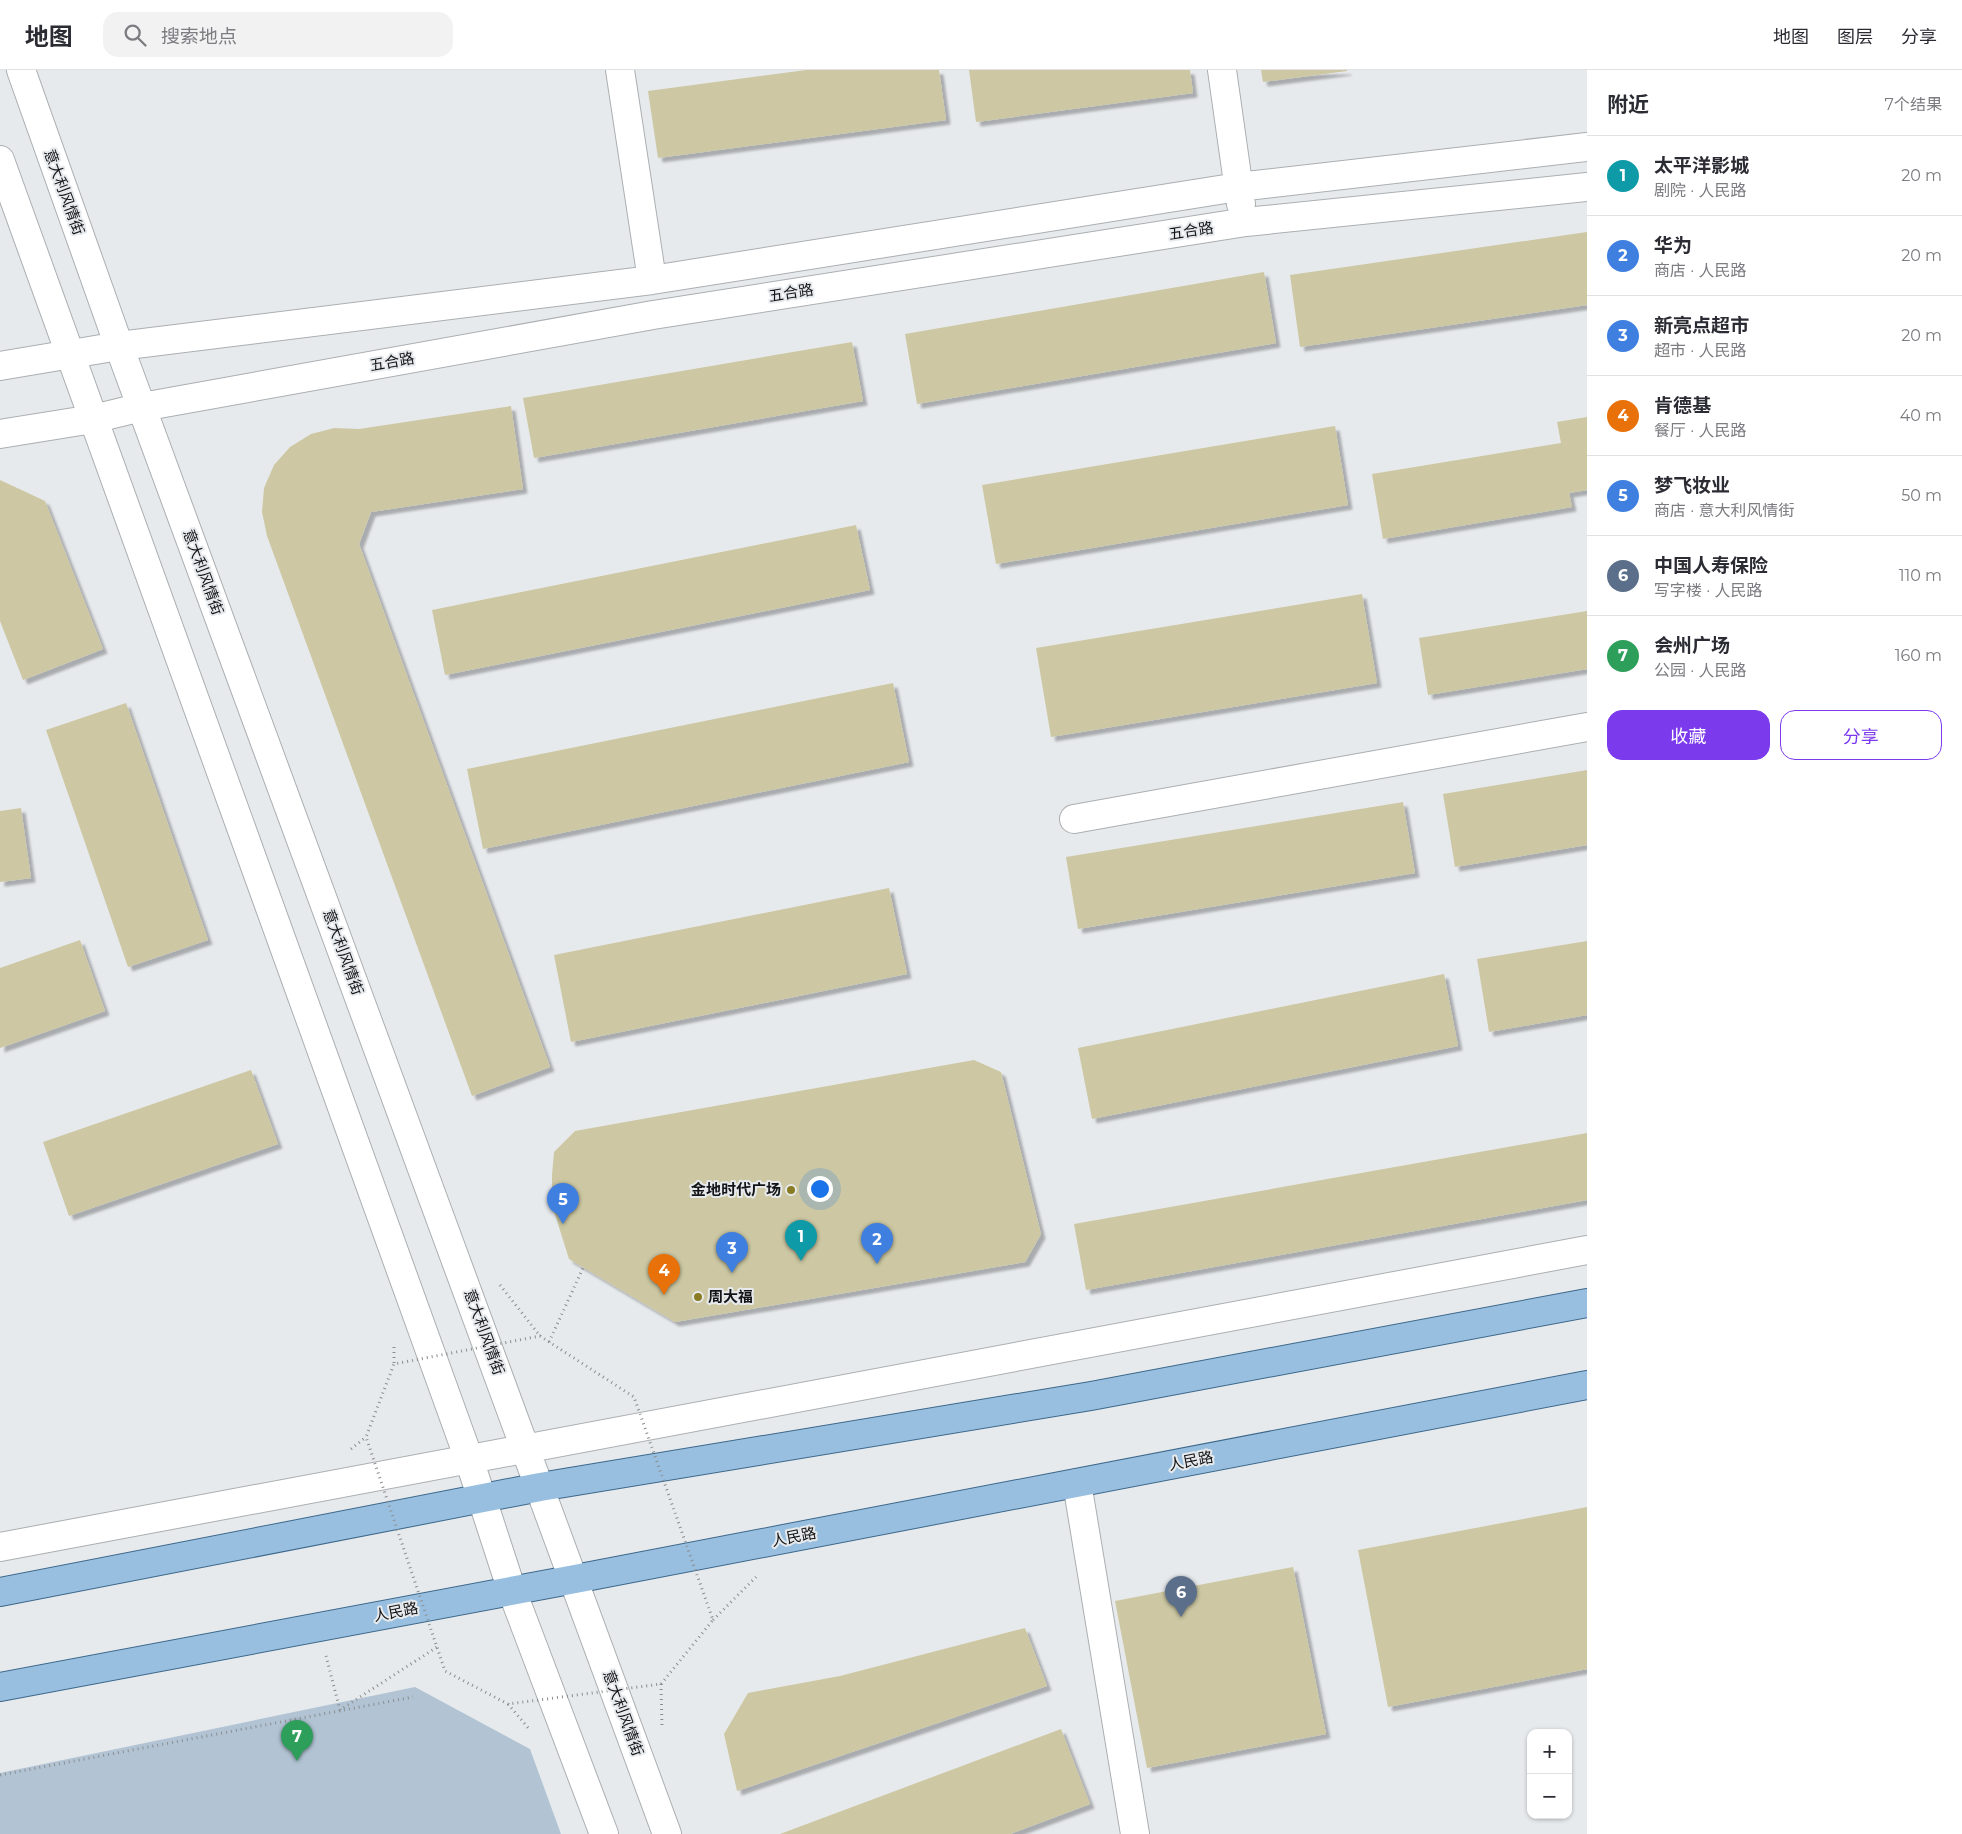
<!DOCTYPE html>
<html lang="zh">
<meta charset="utf-8">
<style>
:root{--surface:#fff;--page:#f2f2f3;--text:#2b2b33;--muted:#7c7c81;--line:#e1e1e2;--accent:#7c3aed}
body{margin:0;font-family:Montserrat,"Noto Sans SC",sans-serif;background:var(--page);color:var(--text)}
.controls{position:absolute;right:15px;bottom:15px;display:grid;overflow:hidden;border-radius:10px;box-shadow:0 1px 4px #0004}
.controls button{width:45px;height:45px;display:grid;place-items:center;padding:0;border:0;border-bottom:1px solid var(--line);background:var(--surface);color:var(--text);font:25px sans-serif}
.you{position:absolute;left:819px;top:1118px;width:18px;height:18px;margin:-12px;border:4px solid #fff;border-radius:50%;background:#1a73e8;box-shadow:0 0 0 8px #1a73e833}
.badge{display:grid;place-items:center;width:32px;height:32px;border-radius:50%;background:var(--accent);color:#fff;font-size:16px;font-weight:700}
.pin{position:absolute;translate:-50% -41px;filter:drop-shadow(0 1px 2px #0008)}
.pin::after{content:'';position:absolute;top:26px;width:18px;height:15px;background:inherit;clip-path:polygon(0 0,100% 0,50% 100%)}
.list{margin:0;padding:0;list-style:none}
h2{display:flex;justify-content:space-between;align-items:center;height:65px;margin:0;padding:0 20px;font-size:21px}
h2 small{font-size:16px;font-weight:400;color:var(--muted)}
.list li{display:grid;grid-template-columns:32px 1fr auto;gap:15px;align-items:center;box-sizing:border-box;height:80px;padding:0 20px;border-top:1px solid var(--line)}
.list b{display:block;font-size:19px;white-space:nowrap}
.list p{margin:0;font-size:16px;white-space:nowrap;color:var(--muted)}
.list em{font-size:16px;font-style:normal;color:var(--muted)}
.actions{display:flex;gap:10px;padding:15px 20px}
.actions a{flex:1;padding:11px 0;border:1px solid var(--accent);border-radius:15px;text-align:center;font-size:18px;color:var(--accent)}
.actions .main{background:var(--accent);color:#fff}
.icon{flex:none;width:28px;height:28px;fill:none;stroke:currentColor;stroke-width:2;stroke-linecap:round;stroke-linejoin:round}
.map{position:relative;flex:none;width:1587px;height:1764px;overflow:hidden}
header{display:flex;align-items:center;gap:30px;box-sizing:border-box;height:70px;padding:0 25px;background:var(--surface);border-bottom:1px solid var(--line)}
header strong{font-size:24px}
nav{display:flex;gap:28px;margin-inline-start:auto;font-size:18px}
.search{width:350px;height:45px;background:var(--page);display:flex;align-items:center;gap:12px;box-sizing:border-box;padding:0 18px;border-radius:15px;color:var(--muted);font-size:19px}
main{display:flex}
aside{flex:1;background:var(--surface)}
.map>svg:first-child{display:block}
.green{fill:#b2c4d4}
.building{fill:#cdc8a3;filter:url(#shadow)}
.lines{fill:none;stroke-linecap:round;stroke-linejoin:round}
.minor-casing{stroke:#abafb1;stroke-width:30}
.major-casing{stroke:#3d688b;stroke-width:30}
.path{stroke:#8b8e90;stroke-width:3;stroke-dasharray:1 4;stroke-linecap:butt}
.minor{stroke:#fff;stroke-width:28}
.major{stroke:#98bfdf;stroke-width:28}
.path-bridge{stroke:#8b8e90;stroke-width:3;stroke-dasharray:1 4;stroke-linecap:butt}
.poi-dot{fill:#897c22;stroke:#e7eaed;stroke-width:2}
.labels{text-anchor:middle;stroke-width:4;stroke-linejoin:round;paint-order:stroke}
.street-label{font-size:15px;fill:#131415;stroke:#e7eaed}
.poi-label{font-size:15px;font-weight:bold;fill:#131415;stroke:#e7eaed;text-anchor:end}
</style>
<header>
<strong>地图</strong>
<div class="search"><svg class="icon" aria-label="search" viewBox="0 0 24 24"><circle cx="10" cy="10" r="6"/><path d="M15 15l6 6"/></svg>搜索地点</div>
<nav><a>地图</a><a>图层</a><a>分享</a></nav>
</header>
<main>
<div class="map">
<svg width="1587" height="1764" viewBox="0 0 1587 1764">
<defs>
<filter id="shadow"><feDropShadow dx="4.5" dy="4.5" stdDeviation="1" flood-color="#0004"/></filter>
</defs>
<rect width="100%" height="100%" fill="#e7eaed"/>
<!-- green -->
<path class="green" d="M415,1617L530,1679L561,1764H0V1703Z"/>
<!-- building -->
<path class="building" d="M806,0H939L946,50L658,88L648,21Z
M969,0H1190L1193,23L976,52Z
M1261,0H1347V1L1263,12Z
M1587,162V235L1300,277L1290,205Z
M1264,202L1276,273L917,334L905,264Z
M852,272L863,331L534,388L523,328Z
M511,336L523,419L371,442L359,474L550,997L472,1026L267,466L262,442L264,418L274,395L290,377L311,364L334,358L359,359Z
M1587,347V420L1569,423L1572,437L1383,469L1372,404L1561,373L1557,352Z
M1335,356L1348,435L996,494L982,415Z
M0,410L45,431L103,579L23,610L0,551Z
M856,455L870,520L445,605L432,540Z
M1362,524L1377,613L1051,667L1036,578Z
M1587,541V599L1428,625L1419,568Z
M893,613L909,692L483,779L467,699Z
M126,633L208,870L128,897L46,660Z
M1587,700V775L1455,797L1443,724Z
M1403,732L1415,803L1078,859L1066,787Z
M21,738L31,808L0,812V741Z
M889,818L907,904L571,972L554,885Z
M80,870L105,941L0,978V898Z
M1587,871V945L1489,962L1477,889Z
M1444,904L1458,976L1092,1049L1078,978Z
M974,990L1001,1002L1041,1164L1025,1192L675,1252L569,1189L552,1135V1105L554,1082L575,1061Z
M251,1000L278,1074L69,1146L43,1072Z
M1587,1063V1130L1086,1220L1074,1154Z
M1587,1437V1599L1388,1637L1358,1480Z
M1293,1497L1326,1664L1147,1698L1115,1531Z
M1025,1558L1047,1616L737,1721L724,1664L748,1623L840,1606Z
M1061,1659L1090,1734L1010,1764H780Z"/>
<g class="lines">
<!-- minor casing -->
<g class="minor-casing">
<path id="minor" d="M21,0L119,276L667,1764
M620,0L652,210
M1222,0L1241,134
M0,90L469,1389L512,1521L604,1764
M0,296L119,276L652,210L1238,117L1587,77
M0,364L93,349L142,337L653,245L1246,152L1587,117
M1074,749L1587,657
M1077,1413L1135,1764
M0,1477L1587,1180"/>
</g>
<!-- major casing -->
<g class="major-casing">
<path id="major" d="M0,1522L540,1417L1091,1326L1587,1233
M0,1617L575,1509L1587,1315"/>
</g>
<!-- path -->
<path class="path" d="M500,1215L540,1266
M549,1272L583,1198
M394,1277V1294
M351,1379L366,1367
M713,1550L756,1507
M326,1586L340,1640L437,1577
M661,1614L662,1657
M508,1634L530,1660
M0,1705L413,1627"/>
<!-- minor -->
<use href="#minor" class="minor"/>
<!-- major -->
<use href="#major" class="major"/>
<!-- path-bridge -->
<path class="path-bridge" d="M540,1266L634,1327L713,1550L661,1614L508,1634L445,1601L366,1367L394,1294Z"/>
</g>
<!-- markers -->
<g class="poi-dot">
<circle cx="791" cy="1120" r="5"/>
<circle cx="698" cy="1227" r="5"/>
</g>
<g class="labels">
<!-- street labels -->
<g class="street-label">
<text transform="translate(64 122) rotate(70)" y="5">意大利风情街</text>
<text transform="translate(1191 161) rotate(-9)" y="5">五合路</text>
<text transform="translate(791 223) rotate(-9)" y="5">五合路</text>
<text transform="translate(392 292) rotate(-10)" y="5">五合路</text>
<text transform="translate(203 502) rotate(70)" y="5">意大利风情街</text>
<text transform="translate(343 882) rotate(70)" y="5">意大利风情街</text>
<text transform="translate(484 1262) rotate(70)" y="5">意大利风情街</text>
<text transform="translate(1191 1391) rotate(-11)" y="5">人民路</text>
<text transform="translate(794 1467) rotate(-11)" y="5">人民路</text>
<text transform="translate(396 1542) rotate(-11)" y="5">人民路</text>
<text transform="translate(623 1643) rotate(70)" y="5">意大利风情街</text>
</g>
<!-- poi labels -->
<g class="poi-label">
<text x="781" y="1125">金地时代广场</text>
<text x="708" y="1232" text-anchor="start">周大福</text>
</g>
</g>
</svg>
<div class="controls">
<button>+</button>
<button>−</button>
</div>
<div class="you"></div>
<div class="pin badge" style="left:801px;top:1191px;background:#0f9aa8">1</div>
<div class="pin badge" style="left:877px;top:1194px;background:#3f7fe0">2</div>
<div class="pin badge" style="left:732px;top:1203px;background:#3f7fe0">3</div>
<div class="pin badge" style="left:664px;top:1225px;background:#e8710a">4</div>
<div class="pin badge" style="left:563px;top:1154px;background:#3f7fe0">5</div>
<div class="pin badge" style="left:1181px;top:1547px;background:#5c6f8a">6</div>
<div class="pin badge" style="left:297px;top:1691px;background:#2e9e5b">7</div>
</div>
<aside>
<h2>附近<small>7个结果</small></h2>
<ul class="list">
<li><span class="badge" style="background:#0f9aa8">1</span><div><b>太平洋影城</b><p>剧院 · 人民路</p></div><em>20 m</em></li>
<li><span class="badge" style="background:#3f7fe0">2</span><div><b>华为</b><p>商店 · 人民路</p></div><em>20 m</em></li>
<li><span class="badge" style="background:#3f7fe0">3</span><div><b>新亮点超市</b><p>超市 · 人民路</p></div><em>20 m</em></li>
<li><span class="badge" style="background:#e8710a">4</span><div><b>肯德基</b><p>餐厅 · 人民路</p></div><em>40 m</em></li>
<li><span class="badge" style="background:#3f7fe0">5</span><div><b>梦飞妆业</b><p>商店 · 意大利风情街</p></div><em>50 m</em></li>
<li><span class="badge" style="background:#5c6f8a">6</span><div><b>中国人寿保险</b><p>写字楼 · 人民路</p></div><em>110 m</em></li>
<li><span class="badge" style="background:#2e9e5b">7</span><div><b>会州广场</b><p>公园 · 人民路</p></div><em>160 m</em></li>
</ul>
<div class="actions"><a class="main">收藏</a><a>分享</a></div>
</aside>
</main>
